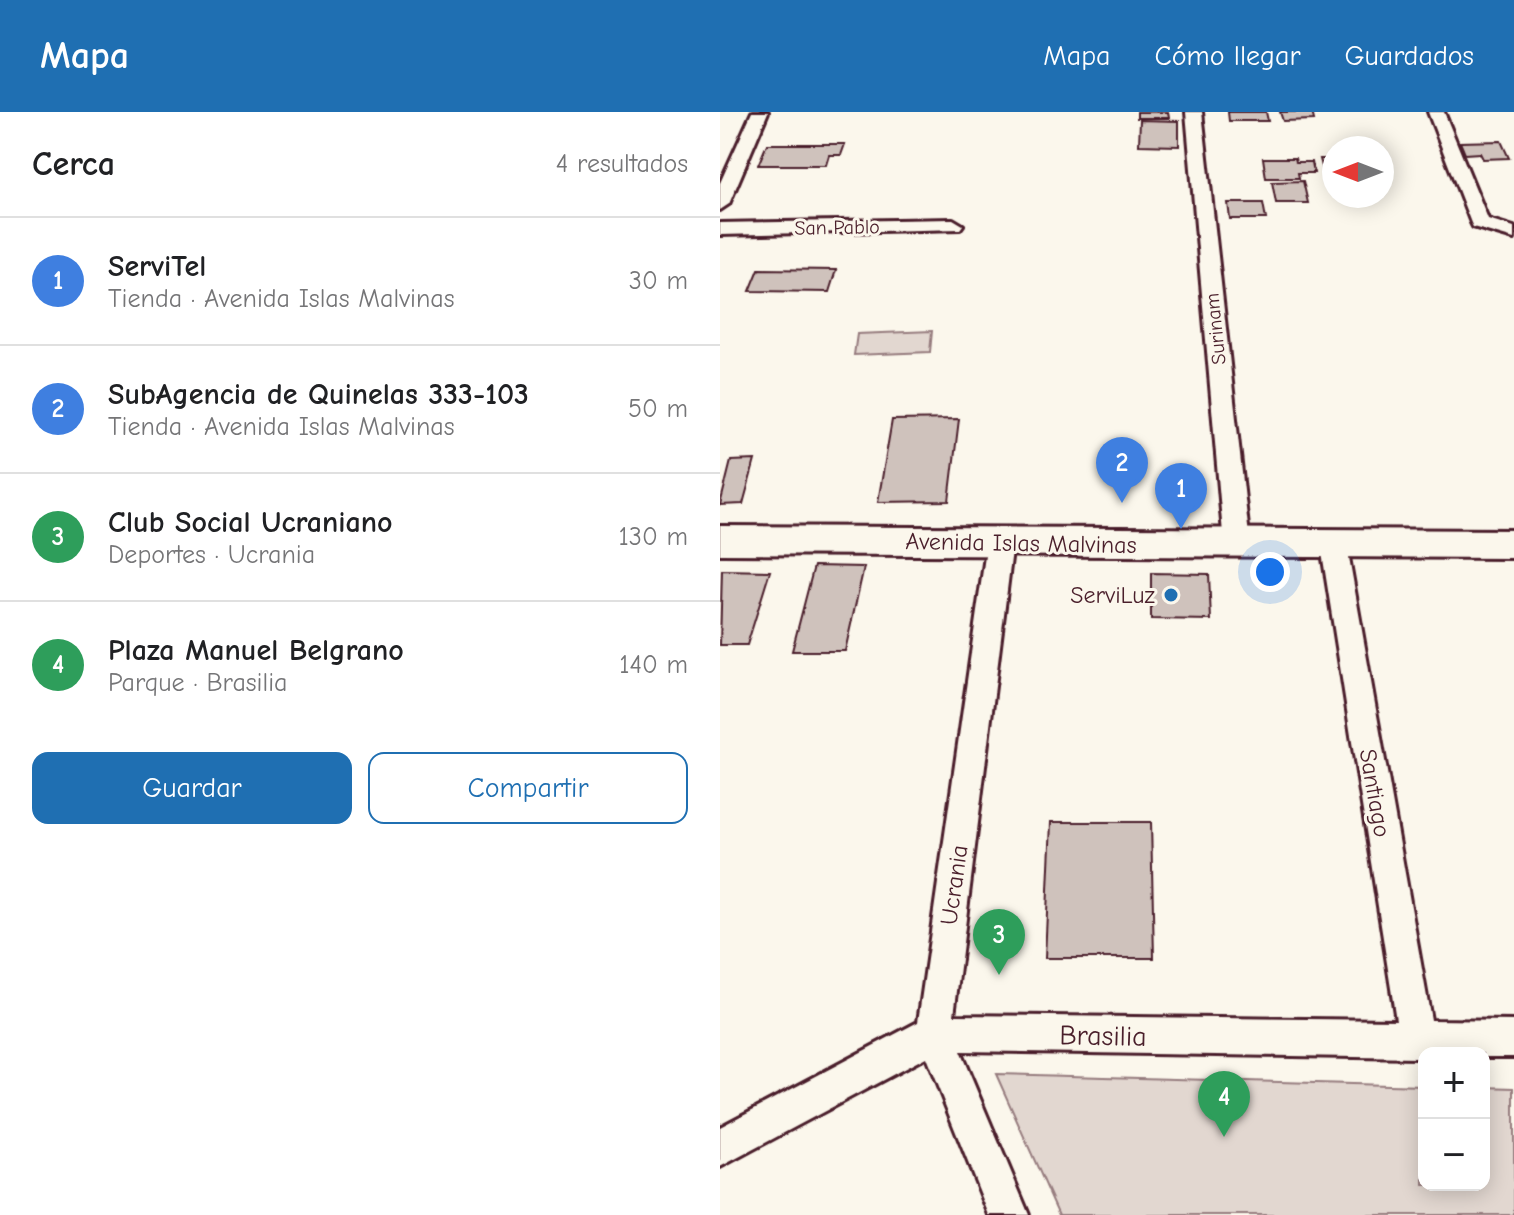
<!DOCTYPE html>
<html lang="es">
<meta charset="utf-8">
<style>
:root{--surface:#fff;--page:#f2f2f2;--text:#202124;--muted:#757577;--line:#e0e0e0;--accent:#1f6fb2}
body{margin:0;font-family:"Comic Neue",sans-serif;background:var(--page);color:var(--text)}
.controls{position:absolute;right:24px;bottom:24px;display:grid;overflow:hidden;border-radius:16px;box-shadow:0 4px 20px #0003}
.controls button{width:72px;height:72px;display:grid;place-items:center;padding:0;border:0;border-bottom:2px solid var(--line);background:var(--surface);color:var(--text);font:40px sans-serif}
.compass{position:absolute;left:602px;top:24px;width:72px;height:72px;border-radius:50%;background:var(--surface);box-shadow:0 4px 20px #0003;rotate:270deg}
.you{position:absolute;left:550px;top:460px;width:28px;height:28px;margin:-20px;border:6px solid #fff;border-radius:50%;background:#1a73e8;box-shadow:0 0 0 12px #1a73e833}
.badge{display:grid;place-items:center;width:52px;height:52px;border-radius:50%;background:var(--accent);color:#fff;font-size:26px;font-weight:700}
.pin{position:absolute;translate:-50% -66px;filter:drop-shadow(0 2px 4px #0008)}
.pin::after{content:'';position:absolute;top:42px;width:28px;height:24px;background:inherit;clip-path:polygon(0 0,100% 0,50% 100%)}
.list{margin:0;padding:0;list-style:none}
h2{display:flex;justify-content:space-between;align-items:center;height:104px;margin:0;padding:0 32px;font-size:34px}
h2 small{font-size:26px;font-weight:400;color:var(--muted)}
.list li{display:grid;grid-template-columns:52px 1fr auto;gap:24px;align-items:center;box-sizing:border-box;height:128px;padding:0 32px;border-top:2px solid var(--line)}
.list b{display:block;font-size:30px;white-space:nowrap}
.list p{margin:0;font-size:26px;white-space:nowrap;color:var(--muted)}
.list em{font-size:26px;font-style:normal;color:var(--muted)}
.actions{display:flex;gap:16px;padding:24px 32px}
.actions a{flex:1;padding:18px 0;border:2px solid var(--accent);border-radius:16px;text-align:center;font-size:28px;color:var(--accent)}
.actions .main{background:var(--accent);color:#fff}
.map{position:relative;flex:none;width:794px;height:1103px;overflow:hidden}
header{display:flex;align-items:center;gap:48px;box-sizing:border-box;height:112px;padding:0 40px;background:var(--accent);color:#fff}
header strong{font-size:38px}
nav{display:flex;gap:44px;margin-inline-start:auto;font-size:28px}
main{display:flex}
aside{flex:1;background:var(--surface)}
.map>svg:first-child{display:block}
.green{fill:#e2d7d0;stroke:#967b7e;stroke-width:2}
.building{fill:#cfc2bc;stroke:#4a1f2b;stroke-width:2}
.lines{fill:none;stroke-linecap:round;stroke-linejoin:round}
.minor-casing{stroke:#4a1f2b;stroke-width:6}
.secondary-casing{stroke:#4a1f2b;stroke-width:6}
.minor{fill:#fbf7ec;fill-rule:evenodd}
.secondary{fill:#fbf7ec;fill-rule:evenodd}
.poi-dot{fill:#1f6fb2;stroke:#fbf7ec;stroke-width:3}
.labels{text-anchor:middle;stroke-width:6;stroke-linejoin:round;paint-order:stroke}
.far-street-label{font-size:20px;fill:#4a1f2b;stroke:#fbf7ec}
.street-label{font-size:24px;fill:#4a1f2b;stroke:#fbf7ec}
.poi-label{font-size:24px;fill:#4a1f2b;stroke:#fbf7ec;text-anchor:end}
.near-street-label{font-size:28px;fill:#4a1f2b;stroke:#fbf7ec}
</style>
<header>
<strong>Mapa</strong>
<nav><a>Mapa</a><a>Cómo llegar</a><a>Guardados</a></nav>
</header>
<main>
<aside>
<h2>Cerca<small>4 resultados</small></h2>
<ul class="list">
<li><span class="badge" style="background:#3f7fe0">1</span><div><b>ServiTel</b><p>Tienda · Avenida Islas Malvinas</p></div><em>30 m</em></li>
<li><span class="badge" style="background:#3f7fe0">2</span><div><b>SubAgencia de Quinelas 333-103</b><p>Tienda · Avenida Islas Malvinas</p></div><em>50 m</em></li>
<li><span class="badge" style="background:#2e9e5b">3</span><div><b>Club Social Ucraniano</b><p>Deportes · Ucrania</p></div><em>130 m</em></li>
<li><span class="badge" style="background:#2e9e5b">4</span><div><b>Plaza Manuel Belgrano</b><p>Parque · Brasilia</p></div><em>140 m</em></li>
</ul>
<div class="actions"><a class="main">Guardar</a><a>Compartir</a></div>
</aside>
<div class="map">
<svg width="794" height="1103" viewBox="0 0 794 1103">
<rect width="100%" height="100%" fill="#fbf7ec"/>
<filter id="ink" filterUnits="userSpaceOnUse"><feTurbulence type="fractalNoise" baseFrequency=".0125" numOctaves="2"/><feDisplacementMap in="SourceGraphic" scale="16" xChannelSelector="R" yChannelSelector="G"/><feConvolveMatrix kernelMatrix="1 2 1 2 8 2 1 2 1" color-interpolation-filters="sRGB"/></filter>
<g filter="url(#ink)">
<!-- green -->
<path class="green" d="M212,219L210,240L134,243L137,222Z
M276,962L704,974V1073H764V975L794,976V1103H339Z"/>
<!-- building -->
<path class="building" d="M417,0H448L449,6H417Z
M508,0H546L548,9H509Z
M560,0H592L594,8L563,9Z
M420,8L459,9V34L419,33Z
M781,29L789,46L763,47L760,41L745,42L740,30Z
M47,32H125L121,43H109L106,53H38Z
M543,46H575L576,50H592L594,61H578L579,66H546Z
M600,47H614V58H603Z
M583,69L588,91H556L552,70Z
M508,91H543L546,107H510Z
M39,157L116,158L109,180L30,179Z
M239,307L229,389L158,390L172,308Z
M35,348L23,392L0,393L11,349Z
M94,454L144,455L125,539H72Z
M2,458L50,459L27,533H0Z
M431,461L489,462L491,508L431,507Z
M331,710H431L434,846H325Z"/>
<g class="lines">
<!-- minor casing -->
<g class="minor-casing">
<path id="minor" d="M32,0H48L9,92L0,98V71Z
M466,0H482L530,433L526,440L517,443L508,440L504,433Z
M708,0H724L768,107L794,115V127L753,115L751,111Z
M233,107L243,113L240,117L0,123V111Z
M280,420L289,423L293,430L234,903L676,908L601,434L605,427L614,424L623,427L627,434L711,908L794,909V945H764V941H704L697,946L240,939L309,1103H269L206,945L0,1055V1015L198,910L267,430L271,423Z"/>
</g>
<!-- secondary casing -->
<g class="secondary-casing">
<path id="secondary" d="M0,414L794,418V446L0,442Z"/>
</g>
<!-- minor -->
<use href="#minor" class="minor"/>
<!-- secondary -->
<use href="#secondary" class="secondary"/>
</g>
</g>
<!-- markers -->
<circle class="poi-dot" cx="451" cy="483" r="8"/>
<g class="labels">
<!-- far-street labels -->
<g class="far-street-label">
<text transform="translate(117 115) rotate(-1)" y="7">San Pablo</text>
<text transform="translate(495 217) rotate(-96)" y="7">Surinam</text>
</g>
<!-- street labels -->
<g class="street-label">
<text transform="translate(301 431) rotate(1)" y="8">Avenida Islas Malvinas</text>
<text transform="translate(655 681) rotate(80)" y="8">Santiago</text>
<text transform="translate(234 773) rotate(-82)" y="8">Ucrania</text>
</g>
<!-- poi labels -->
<g class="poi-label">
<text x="435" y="491">ServiLuz</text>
</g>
<!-- near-street labels -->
<g class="near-street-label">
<text transform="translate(383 923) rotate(1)" y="10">Brasilia</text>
</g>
</g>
</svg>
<div class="controls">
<button>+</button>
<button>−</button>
</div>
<svg class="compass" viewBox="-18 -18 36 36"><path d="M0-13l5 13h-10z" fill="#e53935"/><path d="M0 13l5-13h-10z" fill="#757577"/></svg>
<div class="you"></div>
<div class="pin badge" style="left:461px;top:417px;background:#3f7fe0">1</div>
<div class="pin badge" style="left:402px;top:391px;background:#3f7fe0">2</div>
<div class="pin badge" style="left:279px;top:863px;background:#2e9e5b">3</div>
<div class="pin badge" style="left:504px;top:1025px;background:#2e9e5b">4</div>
</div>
</main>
